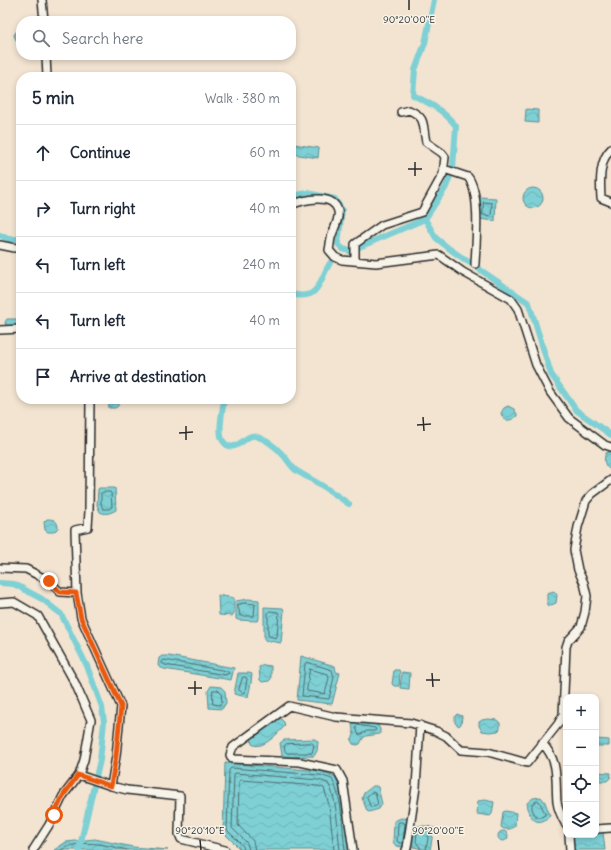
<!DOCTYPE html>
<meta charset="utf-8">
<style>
:root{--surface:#fff;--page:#f2f2f3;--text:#1f2937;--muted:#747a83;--line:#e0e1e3}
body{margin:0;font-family:Delius,sans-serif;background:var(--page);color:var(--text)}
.controls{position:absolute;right:12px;bottom:12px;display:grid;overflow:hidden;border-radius:8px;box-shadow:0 2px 6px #0003}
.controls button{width:36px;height:36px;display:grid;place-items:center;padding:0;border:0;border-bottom:1px solid var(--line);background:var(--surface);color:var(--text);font:20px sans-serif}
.stop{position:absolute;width:12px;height:12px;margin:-9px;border:3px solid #ea580c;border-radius:50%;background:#fff}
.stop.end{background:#ea580c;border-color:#fff;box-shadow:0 1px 4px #0008}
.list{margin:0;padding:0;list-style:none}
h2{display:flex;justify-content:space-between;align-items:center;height:52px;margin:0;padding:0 16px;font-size:17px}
h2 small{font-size:13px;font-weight:400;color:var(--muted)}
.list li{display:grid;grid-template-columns:26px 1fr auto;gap:12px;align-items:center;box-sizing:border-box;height:56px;padding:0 16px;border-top:1px solid var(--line)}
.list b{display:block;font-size:15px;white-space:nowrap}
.list em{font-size:13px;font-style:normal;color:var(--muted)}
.icon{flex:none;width:22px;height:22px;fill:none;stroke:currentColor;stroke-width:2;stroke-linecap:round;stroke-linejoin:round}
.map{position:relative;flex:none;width:611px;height:850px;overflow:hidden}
.search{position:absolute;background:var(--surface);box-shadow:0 2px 6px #0003;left:16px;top:16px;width:280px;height:44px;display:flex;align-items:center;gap:10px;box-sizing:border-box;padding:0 14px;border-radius:16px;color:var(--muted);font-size:15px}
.panel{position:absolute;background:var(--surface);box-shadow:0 2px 6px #0003;left:16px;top:72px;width:280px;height:332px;border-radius:16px}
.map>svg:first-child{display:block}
.water{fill:url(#water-waves);stroke:#5d8e91}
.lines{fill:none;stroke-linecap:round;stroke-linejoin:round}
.shore{stroke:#4c6d6f;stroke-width:1}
.canal{stroke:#7ed0d5;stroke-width:6}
.minor-casing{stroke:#2b2b2b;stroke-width:10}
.minor{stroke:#f7f3e8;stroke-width:7}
.route{stroke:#ea580c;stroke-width:5}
.ticks{fill:none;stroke:#2b2b2b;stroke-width:1.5}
.ticks-label{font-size:10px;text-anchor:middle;fill:#2b2b2b;stroke:#f7f3e8;stroke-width:3;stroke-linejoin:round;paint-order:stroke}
</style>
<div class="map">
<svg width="611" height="850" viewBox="0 0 611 850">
<defs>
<pattern id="water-waves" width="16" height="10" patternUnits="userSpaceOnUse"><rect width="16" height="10" fill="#7ed0d5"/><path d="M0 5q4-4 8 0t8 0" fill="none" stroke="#6db3b7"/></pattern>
</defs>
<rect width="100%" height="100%" fill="#f3e4d1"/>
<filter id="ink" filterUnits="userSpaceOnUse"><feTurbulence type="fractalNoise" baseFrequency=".025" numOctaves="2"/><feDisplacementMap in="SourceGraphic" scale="8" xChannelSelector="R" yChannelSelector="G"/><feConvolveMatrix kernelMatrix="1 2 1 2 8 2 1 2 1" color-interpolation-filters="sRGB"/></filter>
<g filter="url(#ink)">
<!-- water -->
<path class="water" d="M21,28V43L16,40L14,35L16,32Z
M526,109L538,110V123L525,122Z
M294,144L319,148L318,158L293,154Z
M523 198a10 10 0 1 1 20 0a10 10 0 1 1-20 0Z
M480,197L496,198L495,221L479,219Z
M7,319H21V327L6,326L5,322Z
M108,399H119L118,406L115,408H109Z
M508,406L514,409L517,414V416C510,422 503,422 501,413L504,408Z
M611,451V470C604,467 603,459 606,453Z
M99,488H115L116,510C111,513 105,515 100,512L97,505L98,489Z
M47,519C53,519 58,520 58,528L54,532H48L45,530L44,522Z
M554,591L557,595L556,603L549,606L547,603V593Z
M218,595L234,598V613L232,616L219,615Z
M248,599L259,600V619L257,621L238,620L236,619V601Z
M264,607L283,608L284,611L281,643L264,640Z
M162,656H169L234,668L231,680L164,669L159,667L158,665L159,658Z
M301,656L335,666L336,672L340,673L332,704L297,700Z
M264,665L271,666V679L269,681L262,682L260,680L259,667Z
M394,670H399L400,672L399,686H394L392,684Z
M402,672L410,673L409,689L400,688Z
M238,673H249L252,674L251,683L248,697H246L234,694Z
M211,686L221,687L225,691L226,703L222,709L209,708L208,691Z
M457,714L462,716L461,724L459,726L455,723V716Z
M280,718L284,722L285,726C278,733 262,751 252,744L251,739L268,725Z
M488,719L497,720L500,723V729L498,731L490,732L482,731L479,726V722L482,720Z
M360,721L377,724L380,729V734L366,736L363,738L360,744L357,745L353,744L351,740L354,735L352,725L354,722Z
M315,739L318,742L317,751L314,756L287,757L282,755L280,743L284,740Z
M596,739L609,740V746H596Z
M225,763L321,771L335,776C346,799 346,825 349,850H241L223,832Z
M596,772L611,773L610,778L607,781H596Z
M373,786H376L378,787L382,804L379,809L369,812L367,811L362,798L364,793Z
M541,797L545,802L550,816C536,829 529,817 527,803L533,798Z
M485,800L494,802L492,814L490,816L477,814L478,801Z
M506,811L516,813L515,826L510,829H504L501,827L503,812Z
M401,818L409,819L404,847L396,846L393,842L394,821Z
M416,826H427L434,828L430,850L413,847V830Z
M596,831H601L603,832L605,850H572V835H596Z
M498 836a5 5 0 1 1 10 0a5 5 0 1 1-10 0Z
M95,839L133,847L168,850H54L66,842Z"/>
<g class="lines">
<!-- shore -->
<path class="shore" d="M484,202L492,203L491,215L490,216L483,215Z
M103,492H110L111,493L112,507L109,509H103L101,504V494Z
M244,603L255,604L254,616H240L239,610L237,605Z
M270,611L278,612L279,613L277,636L276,638L269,636L268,635V613Z
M164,660L227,671L229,673L226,675L165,665L162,663Z
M307,662L332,670L334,677L329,699L302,696L305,664Z
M310,669L327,674L329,678L325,694L307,691Z
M243,677H246L247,679L245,691L243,693L239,690Z
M213,690H218L221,693L222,702L220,705L213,704Z
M358,725L375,728L376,730L374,731H367L359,735L356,728Z
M312,743L314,745L312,753H287L285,751L284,746L286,744Z
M372,792L375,793L378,804L376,806L372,807L370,806L367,797Z
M537,801H539L545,813V815L541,817H536L532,809V804Z
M399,822H403L405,824L403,841L401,843L398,842L397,841L398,824Z
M61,850C81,838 106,845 127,850
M244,850L243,846L227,830L229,770L231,768L320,775L332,779C343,799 342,827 345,850
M249,850L247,843L232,828L234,775L235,773L319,780L328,783C338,800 337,830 340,850
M255,850L253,841L238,825L239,781L241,780L318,786L324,788L329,805L334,850
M420,850V847L416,842L417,831L421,830H428L429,832L426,850"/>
<!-- canal -->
<path class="canal" d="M291,196L308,193L335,199L342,210L338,244L343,249L350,251L425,219L446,187L453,168L456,126C443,110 431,104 413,95L415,70L425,43L434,0
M425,219L436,238L451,250L529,303L551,374L576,410L611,435
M0,235L8,239H21
M291,294C320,301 318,282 330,263
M224,399C223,409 217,433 223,441C234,457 246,433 255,436C265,439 276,447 283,455C288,460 291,467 297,471C305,476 313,480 321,485C331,491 340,498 349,504
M0,583L14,584L42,599L61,614L87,666L102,707L104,722L100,760L79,850"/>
<!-- minor casing -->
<g class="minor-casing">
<path id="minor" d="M42,0L44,21
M46,55L47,77
M611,149C599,160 600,183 601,198L611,202
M444,169L468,177C481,194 476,242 475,264
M291,205C303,200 333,192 338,211C340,219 333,230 331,238C330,242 330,246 329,250L335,257L342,260L376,263L439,255L463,272L511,299L518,309L536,365L550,392L569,418L605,445L611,447
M0,245L15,248L21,247
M355,261V244L382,225L422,212L443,174L445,157L442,153L426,142C422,124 427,118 409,110L401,112
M0,330L21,329
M0,568L26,569L49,581L60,592L77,593L81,618L121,706L116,756L111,786L127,790L180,796L179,834L181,839L225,850
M77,593L75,530L88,527L89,511L90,399
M0,603L14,602L38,616L75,683L91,720L84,760L79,775L63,796L49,825L33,850
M542,743C560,762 555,779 557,802C558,810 562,818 566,825
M79,775L111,786
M596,829L611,828
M569,835L570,850
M353,850L343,781L337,770L300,762L232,759L230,755L233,747L289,706L336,717L411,723L436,731L446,736L461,750L488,752L527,763L558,724L563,715L566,647L568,641L581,627L585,612L587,596L584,583L578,570L574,550L578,527L586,501L592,494L611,480
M406,850L407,848L416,787L420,725"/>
</g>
<!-- minor -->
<use href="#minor" class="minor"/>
</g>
</g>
<g class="lines" filter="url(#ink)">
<!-- route -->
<path class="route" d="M49,581L60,592L76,593L81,618L121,706L116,756L111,786L78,775L63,796L54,815"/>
</g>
<!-- ticks -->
<path class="ticks" d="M409,0V10M415,162V176M408,169H422M423,417L424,431M417,425L431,424M186,426V440M179,433L193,432M432,673L433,687M426,680H440M195,681V695M188,688H202M200,840L201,850M438,840L439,850"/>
<g class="ticks-label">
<text x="409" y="23">90°20'00"E</text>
<text x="200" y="834">90°20'10"E</text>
<text x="438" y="834">90°20'00"E</text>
</g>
</svg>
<div class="controls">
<button>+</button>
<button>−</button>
<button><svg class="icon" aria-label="locate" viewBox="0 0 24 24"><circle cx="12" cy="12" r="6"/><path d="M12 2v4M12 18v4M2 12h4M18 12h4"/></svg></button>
<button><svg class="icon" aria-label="layers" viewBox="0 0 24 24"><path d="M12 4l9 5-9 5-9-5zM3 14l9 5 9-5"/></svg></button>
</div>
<div class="stop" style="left:54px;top:815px"></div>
<div class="stop end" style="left:49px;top:581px"></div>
<div class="search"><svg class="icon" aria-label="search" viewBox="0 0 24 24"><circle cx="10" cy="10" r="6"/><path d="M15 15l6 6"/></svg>Search here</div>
<section class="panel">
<h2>5 min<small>Walk · 380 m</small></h2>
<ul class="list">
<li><svg class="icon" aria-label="ahead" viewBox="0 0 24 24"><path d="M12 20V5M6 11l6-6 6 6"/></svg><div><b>Continue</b></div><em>60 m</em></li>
<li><svg class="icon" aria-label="right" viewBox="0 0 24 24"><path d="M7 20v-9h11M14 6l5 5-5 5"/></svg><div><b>Turn right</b></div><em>40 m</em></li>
<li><svg class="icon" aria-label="left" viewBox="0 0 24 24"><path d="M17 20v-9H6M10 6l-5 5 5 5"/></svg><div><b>Turn left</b></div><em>240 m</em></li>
<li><svg class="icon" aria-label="left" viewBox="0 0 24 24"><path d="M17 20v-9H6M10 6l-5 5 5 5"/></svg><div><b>Turn left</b></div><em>40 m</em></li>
<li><svg class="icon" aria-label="arrive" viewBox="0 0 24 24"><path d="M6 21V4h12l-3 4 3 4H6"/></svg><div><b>Arrive at destination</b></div></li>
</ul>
</section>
</div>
